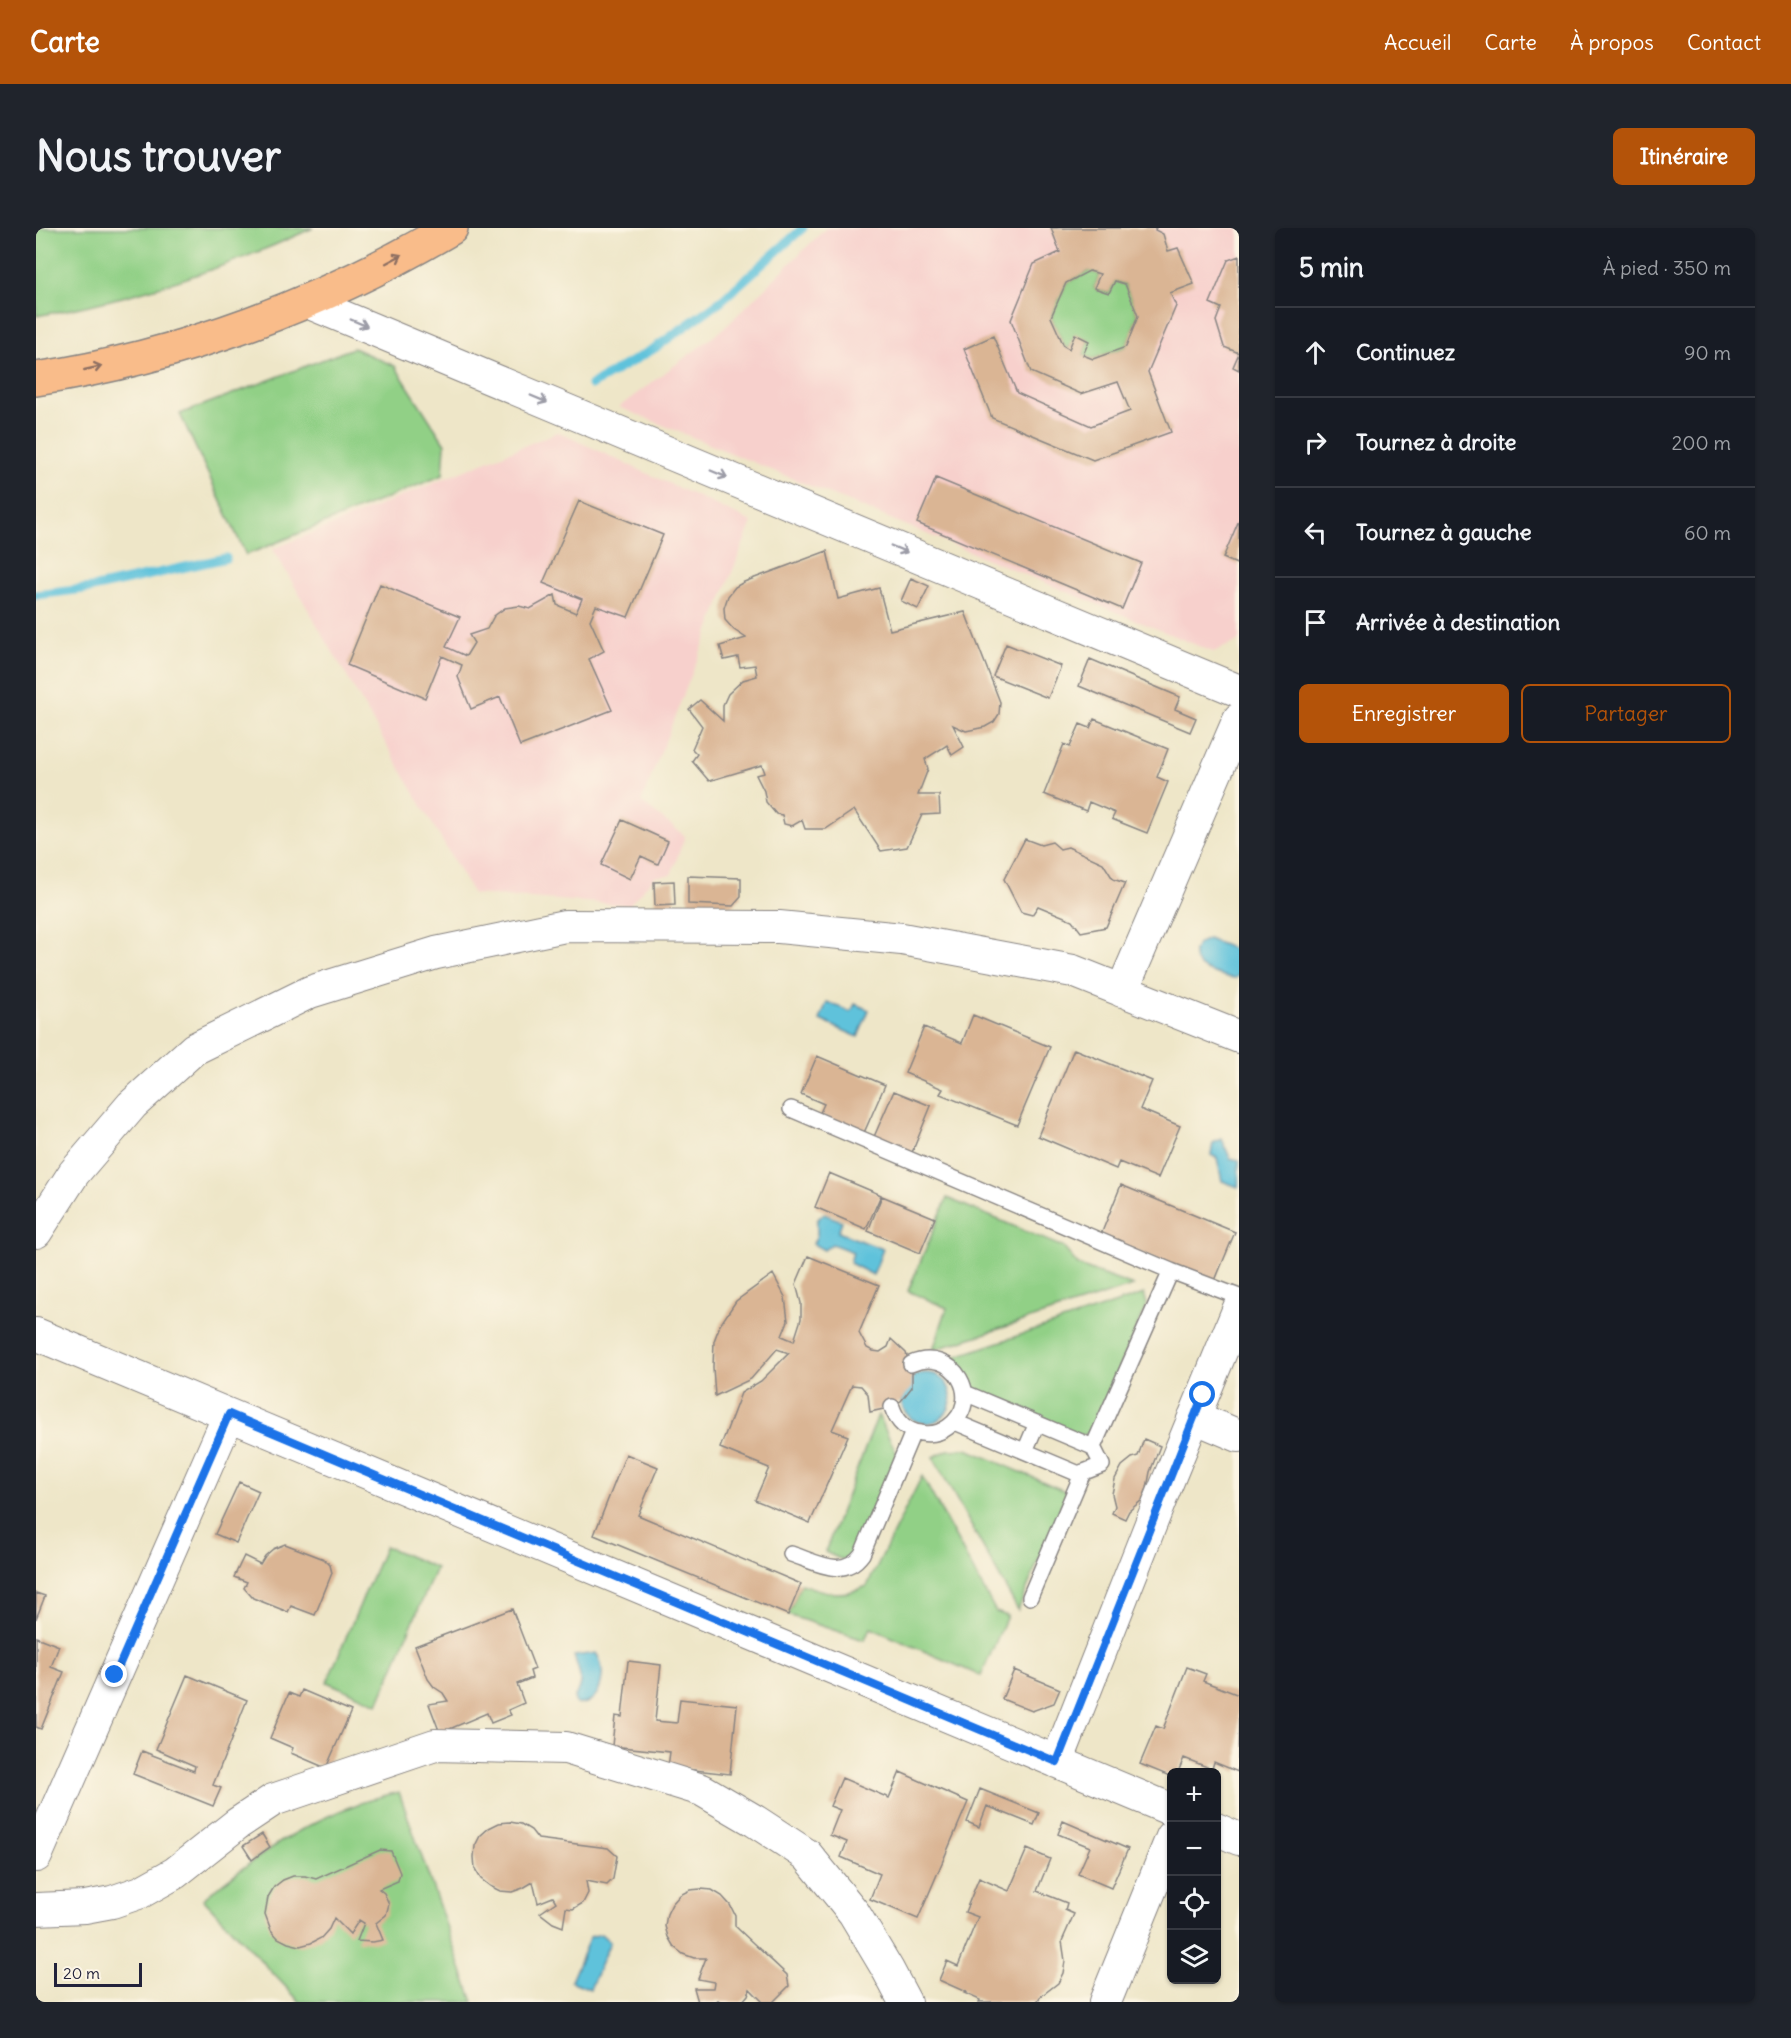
<!DOCTYPE html>
<html lang="fr">
<meta charset="utf-8">
<style>
:root{--surface:#171b24;--page:#20242c;--text:#f1f3f6;--muted:#9ea1a6;--line:#363941;--accent:#b45309}
body{margin:0;font-family:Delius,sans-serif;background:var(--page);color:var(--text)}
.controls{position:absolute;right:18px;bottom:18px;display:grid;overflow:hidden;border-radius:9px;box-shadow:0 2px 4px #0004}
.controls button{width:54px;height:54px;display:grid;place-items:center;padding:0;border:0;border-bottom:2px solid var(--line);background:var(--surface);color:var(--text);font:30px sans-serif}
.scale{position:absolute;left:18px;bottom:15px;width:88px;box-sizing:border-box;padding-left:6px;border:3px solid #22223b;border-top:0;font-size:16px;line-height:21px;white-space:nowrap;color:#22223b;-webkit-text-stroke:4px #fcf5e5;paint-order:stroke}
.stop{position:absolute;width:18px;height:18px;margin:-14px;border:4px solid #1a73e8;border-radius:50%;background:#fff}
.stop.end{background:#1a73e8;border-color:#fff;box-shadow:0 2px 6px #0008}
.list{margin:0;padding:0;list-style:none}
h2{display:flex;justify-content:space-between;align-items:center;height:78px;margin:0;padding:0 24px;font-size:26px}
h2 small{font-size:20px;font-weight:400;color:var(--muted)}
.list li{display:grid;grid-template-columns:39px 1fr auto;gap:18px;align-items:center;box-sizing:border-box;height:90px;padding:0 24px;border-top:2px solid var(--line)}
.list b{display:block;font-size:22px;white-space:nowrap}
.list em{font-size:20px;font-style:normal;color:var(--muted)}
.actions{display:flex;gap:12px;padding:18px 24px}
.actions a{flex:1;padding:14px 0;border:2px solid var(--accent);border-radius:9px;text-align:center;font-size:21px;color:var(--accent)}
.actions .main{background:var(--accent);color:#fff}
.icon{flex:none;width:33px;height:33px;fill:none;stroke:currentColor;stroke-width:2;stroke-linecap:round;stroke-linejoin:round}
.map{position:relative;flex:none;width:1203px;height:1774px;overflow:hidden;border-radius:9px}
header{display:flex;align-items:center;gap:36px;box-sizing:border-box;height:84px;padding:0 30px;background:var(--accent);color:#fff}
header strong{font-size:28px}
nav{display:flex;gap:33px;margin-inline-start:auto;font-size:21px}
.intro{display:flex;align-items:center;justify-content:space-between;box-sizing:border-box;height:144px;padding:0 36px}
h1{margin:0;font-size:42px}
.button{padding:15px 27px;border-radius:9px;background:var(--accent);color:#fff;font-size:21px;font-weight:700}
main{display:flex;gap:36px;padding:0 36px}
aside{flex:1;background:var(--surface);border-radius:9px;box-shadow:0 2px 4px #0004}
.map>svg:first-child{display:block}
.built{fill:#f7d0cc}
.green{fill:#91d086;stroke:#5a7960;stroke-width:1.5}
.water{fill:#5ec2db;stroke:#40728b;stroke-width:1.5}
.lines{fill:none;stroke-linecap:round;stroke-linejoin:round}
.stream{stroke:#5ec2db;stroke-width:9}
.building{fill:#dab594;fill-rule:evenodd}
.service-casing{stroke:#888482;stroke-width:18}
.minor-casing{stroke:#888482;stroke-width:34}
.primary-casing{stroke:#888482;stroke-width:36}
.service{stroke:#fff;stroke-width:15}
.minor{stroke:#fff;stroke-width:32}
.primary{stroke:#f9bc8a;stroke-width:33}
.oneway{stroke:#8e6f62}
.oneway2{stroke:#9c9ca7}
.route{stroke:#1a73e8;stroke-width:8}
</style>
<header>
<strong>Carte</strong>
<nav><a>Accueil</a><a>Carte</a><a>À propos</a><a>Contact</a></nav>
</header>
<div class="intro"><h1>Nous trouver</h1><a class="button">Itinéraire</a></div>
<main>
<div class="map">
<svg width="1203" height="1774" viewBox="0 0 1203 1774">
<rect width="100%" height="100%" fill="#fcf5e5"/>
<filter id="ink" filterUnits="userSpaceOnUse"><feTurbulence type="fractalNoise" baseFrequency=".0167" numOctaves="2"/><feDisplacementMap in="SourceGraphic" scale="12" xChannelSelector="R" yChannelSelector="G"/><feConvolveMatrix kernelMatrix="1 2 1 2 8 2 1 2 1" color-interpolation-filters="sRGB"/></filter>
<filter id="wash" filterUnits="userSpaceOnUse"><feTurbulence type="fractalNoise" baseFrequency=".008" numOctaves="4" result="noise"/><feDisplacementMap in="SourceGraphic" scale="24" xChannelSelector="R" yChannelSelector="G"/><feGaussianBlur stdDeviation="1.35" result="paint"/><feColorMatrix in="noise" values="0 0 0 0 0 0 0 0 0 0 0 0 0 0 0 0 0 1.4 0 .05"/><feComposite in="paint" operator="in"/></filter>
<g filter="url(#wash)">
<rect width="100%" height="100%" fill="#eee6c8"/>
<!-- built -->
<path class="built" d="M790,0H1203V413L1177,424L583,179L686,102Z
M522,204L716,294L605,574L649,608L635,647L619,648L593,677L437,666L237,321Z"/>
<!-- green -->
<path class="green" d="M0,0H277C189,41 96,71 0,88Z
M1053,43L1064,46L1058,60L1073,65L1079,53L1089,56L1102,88L1090,119L1057,131L1047,127L1053,113L1039,107L1033,121L1028,118L1015,89L1030,55Z
M317,120L359,138L409,216L407,247L210,327L144,186Z
M911,970L1027,1019L1043,1038L1097,1058L897,1122L911,1080L872,1063Z
M1108,1066L1111,1076L1057,1201L1049,1207H1042L936,1164C932,1149 925,1140 915,1130Z
M842,1187L861,1226L816,1331H804L789,1324Z
M931,1221L1031,1264L982,1382L897,1229L912,1222Z
M886,1248L960,1384L971,1388L945,1448L835,1400L828,1412L752,1387L765,1356C791,1365 804,1370 831,1358Z
M349,1318L400,1340L342,1476L291,1454Z
M363,1564L437,1774H264L167,1671C229,1621 284,1582 363,1564Z"/>
<!-- water -->
<path class="water" d="M1172,711L1203,723V746L1200,750H1195C1183,746 1155,742 1158,724C1159,717 1165,714 1172,711Z
M791,774L815,784L819,776L833,782L822,809L784,792Z
M1186,911L1194,930L1203,932L1202,959L1186,953L1181,930L1175,927L1177,915Z
M788,986L806,993L802,1004L847,1021L837,1047L814,1035L817,1024L796,1016L788,1022L777,1016C778,1013 781,1010 781,1007C782,997 777,993 788,986Z
M865 1170a25 25 0 1 1 50 0a25 25 0 1 1-50 0Z
M560,1425C570,1439 568,1467 550,1475C547,1476 543,1476 540,1476L538,1470C548,1454 544,1445 538,1428Z
M565,1706L574,1714L554,1761L535,1753L554,1709Z"/>
<g class="lines">
<!-- stream -->
<path class="stream" d="M555,157L619,120L686,72L767,0
M0,367L56,360L190,330"/>
</g>
<g id="blocks">
<!-- building -->
<path class="building" d="M1015,0H1120L1119,2L1127,6L1132,23L1142,20L1158,56L1134,65L1140,78L1112,144L1135,204L1057,232L956,190L928,121L957,108L981,165L1055,198L1094,183L1082,154L1045,166L995,144L975,92L998,36L1024,24ZM1053,43L1064,46L1058,60L1073,65L1079,53L1089,56L1102,88L1090,119L1057,131L1047,127L1053,113L1039,106L1033,121L1028,118L1015,89L1030,55Z
M1203,28V142L1197,139L1203,125L1188,119L1180,93L1185,80L1174,75L1192,32Z
M900,250L1105,335L1086,381L881,295Z
M543,273L627,307L592,389L560,378L554,392L568,423L553,431L576,482L484,518L464,469L435,481L422,449L426,437L406,428L389,470L311,437L344,356L424,389L410,419L430,428L438,415L433,407L451,401L458,388L469,380L483,378L494,381L519,367L521,377L540,385L546,371L507,355Z
M1203,292V337L1187,330Z
M791,323L802,371L843,360L854,402L929,384L964,474L963,486L958,494L949,499L930,503L917,497L928,519L916,527L911,517L889,531L892,541L882,567H903L904,586L886,587L871,619L845,623L818,582L790,601H769L766,592L756,598L748,596L746,587L740,586L730,574L728,563L720,547L729,545L726,537L673,553L656,533L661,526L656,521L666,498L653,481L664,472L687,493V477L692,466L707,452L721,448L719,437L704,439L702,429L688,432L684,418L710,410L698,402L689,392L688,380L692,368L699,359L708,354Z
M875,350L893,358L882,381L865,373Z
M970,416L1025,438L1012,470L957,448Z
M1054,431L1144,469L1139,481L1160,490L1154,504L1043,458Z
M1058,491L1132,521L1121,549L1132,554L1111,605L1076,591L1079,585L1053,574L1050,583L1008,566L1028,516L1034,519L1044,496L1054,500Z
M586,592L632,613L622,636L605,628L594,651L565,637Z
M989,611L1005,617L1016,614L1024,621L1032,619L1067,635L1077,651L1089,655L1070,699L1045,704L1036,692L1002,678L996,687L985,684L968,651Z
M652,648L705,650V669L697,678L652,676Z
M638,653L639,677L619,678L618,654Z
M937,787L1014,819L981,897L904,866L907,861L869,845L888,799L926,815Z
M1038,821L1116,853L1104,881L1144,898L1122,950L1083,934L1080,941L1002,908Z
M781,828L849,857L827,907L783,887L788,876L765,866Z
M858,863L895,878L875,927L837,911Z
M793,945L845,967L830,1001L779,979Z
M1085,957L1199,1004L1178,1055L1064,1009Z
M846,968L899,990L884,1025L832,1003Z
M772,1028L843,1057L823,1105L831,1120L837,1123L844,1124L852,1119L855,1111L870,1125L876,1144V1159L865,1173L852,1180L834,1184L832,1166L825,1158L816,1157L796,1202L812,1208L774,1295L719,1272L733,1240L684,1220L705,1165L725,1153L753,1125L741,1121L715,1151L679,1168L677,1139L678,1113L684,1097L700,1073L737,1046L749,1069L752,1093L746,1108L758,1113L765,1091V1075L760,1056Z
M1108,1211L1124,1218L1114,1244L1111,1260L1106,1272L1093,1283L1089,1291L1076,1285L1079,1278L1076,1266L1079,1251L1086,1238L1096,1230L1102,1228Z
M590,1226L622,1239L602,1287L765,1356L752,1387L558,1307Z
M203,1254L223,1263L200,1315L179,1306Z
M249,1316L288,1331L294,1337L296,1345L279,1387L255,1378L252,1384L217,1370L208,1360L211,1354L198,1349L208,1328L224,1336L229,1328L237,1321Z
M0,1365L9,1368L0,1391Z
M476,1381L499,1441L494,1443L496,1450L481,1456L488,1475L472,1482L475,1487L455,1495L451,1485L404,1505L393,1476L412,1473L407,1465L398,1459L392,1451L379,1418Z
M0,1409L23,1418L15,1439L28,1444L5,1501L0,1499Z
M592,1433L625,1437L619,1493L641,1495L644,1471L701,1477L694,1546L632,1539L634,1524L576,1518L579,1488L586,1489Z
M1151,1439L1170,1446L1167,1453L1203,1467L1202,1544L1178,1534L1176,1541L1148,1530L1142,1544H1136V1549L1104,1536L1120,1498L1127,1501Z
M978,1442L1024,1461L1018,1475L996,1483L966,1471Z
M151,1447L211,1472L177,1557L185,1560L177,1578L97,1546L106,1523L158,1543L159,1538L120,1521Z
M266,1462L315,1483L290,1540L255,1525L257,1520L234,1510L253,1465L263,1469Z
M864,1544L932,1574L882,1691L834,1671L844,1646L805,1629L811,1614L794,1607L804,1582L794,1578L806,1550L853,1570Z
M944,1561L1003,1585L998,1597L951,1578L943,1599L931,1594Z
M1027,1593L1092,1621L1075,1660L1042,1646L1054,1619L1022,1606Z
M474,1594L485,1596L495,1602L502,1611L572,1620L581,1628L577,1651L571,1657L550,1653L552,1665L547,1675L537,1681L530,1680L527,1699L517,1695L504,1685L520,1674L517,1669L502,1675L497,1654L487,1660L476,1664L464,1663L454,1658L445,1651L439,1641L438,1629L439,1618L444,1608L453,1600L463,1595Z
M226,1606L234,1619L216,1632L207,1618Z
M991,1621L1014,1631L1001,1663L1031,1675L1029,1682L1038,1686L1026,1713L1029,1733L1027,1745L1022,1755L1004,1769L1001,1774H943L944,1772L928,1765L930,1764L903,1752L911,1733L922,1738L942,1689L929,1684L943,1650L973,1663Z
M344,1622L355,1623L364,1645L362,1653L343,1661L348,1665L353,1676L350,1687L340,1695L347,1712L337,1714L321,1713L328,1695L323,1692L314,1706L298,1690L293,1701L285,1710L275,1715L264,1718L252,1715L242,1710L235,1702L229,1686L232,1669L238,1659L247,1652L257,1648H269L280,1651Z
M665,1661L676,1662L686,1668L694,1677L699,1687V1698L751,1747L753,1758L737,1774H727L714,1761L712,1767L706,1774H685L682,1772L679,1774H662L658,1760H677L678,1754L662,1751L670,1730H658L647,1726L638,1719L632,1709L629,1698L631,1686L636,1676L644,1667L654,1662Z"/>
</g>
</g>
<g filter="url(#ink)">
<use href="#blocks" fill-opacity="0" stroke="#888482" stroke-width="1.5"/>
<g class="lines">
<!-- service casing -->
<g class="service-casing">
<path id="service" d="M755,881L1135,1043L1057,1219
M1135,1043L1203,1069
M856,1179C861,1194 870,1203 885,1205C895,1207 904,1205 912,1199C950,1172 917,1117 875,1136
M919,1194L1043,1246L1066,1237L1057,1219L929,1165
M989,1223L1001,1195
M755,1326C780,1334 807,1352 826,1326L877,1204
M994,1369L1047,1244"/>
</g>
<!-- minor casing -->
<g class="minor-casing">
<path id="minor" d="M269,73L1203,463
M1086,763L1203,491
M0,1004L38,945L96,877L158,821L274,764L400,725L529,698L743,699L866,711L1037,743L1203,809
M0,1106L1136,1582
M1158,1189L1203,1208
M1021,1534L1127,1265L1203,1080
M1180,1601L1203,1611
M0,1628L193,1187
M0,1681L49,1679L76,1674L105,1664L139,1645L201,1596L237,1572L399,1517L530,1520L666,1562L719,1593L771,1627L818,1685L852,1742L869,1774
M1069,1774L1136,1609"/>
</g>
<!-- primary casing -->
<g class="primary-casing">
<path id="primary" d="M0,151C145,129 288,75 415,0"/>
</g>
<!-- service -->
<use href="#service" class="service"/>
<!-- minor -->
<use href="#minor" class="minor"/>
<!-- primary -->
<use href="#primary" class="primary"/>
</g>
<!-- one-way arrows -->
<defs><path id="oneway-shaft" d="M-6 0H5M1.5-3L5.5 0L1.5 3" fill="none" stroke-width="1.6" stroke-linecap="round" stroke-linejoin="round" transform="scale(1.5)"/></defs>
<g class="oneway">
<use href="#oneway-shaft" transform="translate(358 31) rotate(-28)"/>
<use href="#oneway-shaft" transform="translate(57 140) rotate(-13)"/>
</g>
<g class="oneway2">
<use href="#oneway-shaft" transform="translate(323 95) rotate(23)"/>
<use href="#oneway-shaft" transform="translate(503 171) rotate(23)"/>
<use href="#oneway-shaft" transform="translate(683 246) rotate(23)"/>
<use href="#oneway-shaft" transform="translate(863 321) rotate(23)"/>
</g>
</g>
<g class="lines" filter="url(#ink)">
<!-- route -->
<path class="route" d="M79,1447L193,1186L1021,1534L1167,1167"/>
</g>
</svg>
<div class="controls">
<button>+</button>
<button>−</button>
<button><svg class="icon" aria-label="locate" viewBox="0 0 24 24"><circle cx="12" cy="12" r="6"/><path d="M12 2v4M12 18v4M2 12h4M18 12h4"/></svg></button>
<button><svg class="icon" aria-label="layers" viewBox="0 0 24 24"><path d="M12 4l9 5-9 5-9-5zM3 14l9 5 9-5"/></svg></button>
</div>
<div class="scale">20 m</div>
<div class="stop" style="left:1167px;top:1167px"></div>
<div class="stop end" style="left:79px;top:1447px"></div>
</div>
<aside>
<h2>5 min<small>À pied · 350 m</small></h2>
<ul class="list">
<li><svg class="icon" aria-label="ahead" viewBox="0 0 24 24"><path d="M12 20V5M6 11l6-6 6 6"/></svg><div><b>Continuez</b></div><em>90 m</em></li>
<li><svg class="icon" aria-label="right" viewBox="0 0 24 24"><path d="M7 20v-9h11M14 6l5 5-5 5"/></svg><div><b>Tournez à droite</b></div><em>200 m</em></li>
<li><svg class="icon" aria-label="left" viewBox="0 0 24 24"><path d="M17 20v-9H6M10 6l-5 5 5 5"/></svg><div><b>Tournez à gauche</b></div><em>60 m</em></li>
<li><svg class="icon" aria-label="arrive" viewBox="0 0 24 24"><path d="M6 21V4h12l-3 4 3 4H6"/></svg><div><b>Arrivée à destination</b></div></li>
</ul>
<div class="actions"><a class="main">Enregistrer</a><a>Partager</a></div>
</aside>
</main>
